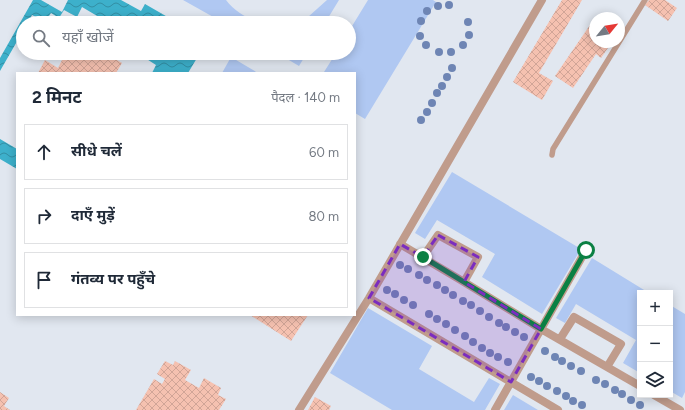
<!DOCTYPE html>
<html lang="hi">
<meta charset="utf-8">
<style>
:root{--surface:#fff;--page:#f2f2f3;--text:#1f2937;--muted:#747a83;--line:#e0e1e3}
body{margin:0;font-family:Figtree,"Noto Sans Devanagari",sans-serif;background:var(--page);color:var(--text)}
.controls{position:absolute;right:12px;bottom:12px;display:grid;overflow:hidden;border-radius:0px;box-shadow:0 2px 10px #0003}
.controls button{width:36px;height:36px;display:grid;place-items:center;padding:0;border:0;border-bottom:1px solid var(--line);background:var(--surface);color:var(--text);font:20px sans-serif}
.compass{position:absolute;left:589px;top:12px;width:36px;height:36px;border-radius:50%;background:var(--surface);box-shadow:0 2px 10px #0003;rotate:60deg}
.stop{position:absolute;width:12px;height:12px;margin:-9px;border:3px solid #0b8043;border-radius:50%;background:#fff}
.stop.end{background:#0b8043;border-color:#fff;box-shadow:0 1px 4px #0008}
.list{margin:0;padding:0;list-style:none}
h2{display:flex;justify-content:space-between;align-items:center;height:52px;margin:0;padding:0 16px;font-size:17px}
h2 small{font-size:13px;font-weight:400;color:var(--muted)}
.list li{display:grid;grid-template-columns:26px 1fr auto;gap:12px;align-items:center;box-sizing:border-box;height:56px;margin:0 8px 8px;padding:0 8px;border:1px solid var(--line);border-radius:0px}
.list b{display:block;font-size:15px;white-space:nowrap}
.list em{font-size:13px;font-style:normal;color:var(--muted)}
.icon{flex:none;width:22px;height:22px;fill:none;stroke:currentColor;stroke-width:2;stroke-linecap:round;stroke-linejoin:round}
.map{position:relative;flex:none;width:685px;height:410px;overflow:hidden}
.search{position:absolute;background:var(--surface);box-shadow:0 2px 10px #0003;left:16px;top:16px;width:340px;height:44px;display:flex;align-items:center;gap:10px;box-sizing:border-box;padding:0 14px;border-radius:22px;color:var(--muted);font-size:15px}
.panel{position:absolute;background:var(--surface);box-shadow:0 2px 10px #0003;left:16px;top:72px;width:340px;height:244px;border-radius:0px}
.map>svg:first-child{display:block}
.green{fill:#b0c8f2}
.water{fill:url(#water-waves)}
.building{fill:url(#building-cross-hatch)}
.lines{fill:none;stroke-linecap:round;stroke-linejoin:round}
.service{stroke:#c09c8c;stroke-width:5.5}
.pedestrian{stroke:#c09c8c;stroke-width:8}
.tree{fill:#6e85b4}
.route{stroke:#0b8043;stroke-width:5}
.marked{fill:#7b2cbf;fill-opacity:0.2;stroke:#7b2cbf;stroke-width:3;stroke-dasharray:8 5;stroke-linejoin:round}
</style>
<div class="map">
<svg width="685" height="410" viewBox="0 0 685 410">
<defs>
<pattern id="water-waves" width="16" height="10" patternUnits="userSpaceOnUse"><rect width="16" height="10" fill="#3db0cb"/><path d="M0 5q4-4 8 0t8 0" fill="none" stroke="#328ea4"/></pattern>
<pattern id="building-cross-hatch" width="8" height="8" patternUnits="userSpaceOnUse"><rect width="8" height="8" fill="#f5c1b0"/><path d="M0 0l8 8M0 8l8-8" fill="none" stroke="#d1a597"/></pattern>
</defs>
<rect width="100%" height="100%" fill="#e1e7f0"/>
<!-- green -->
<path class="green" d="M183,0H226C235,12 248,19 262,23H224Z
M327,0H339L325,23H290L308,17Z
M368,0H433L436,2L365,119L355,113V73L324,72L336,53H349V31Z
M277,53H307L299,66Z
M231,57L258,73H222Z
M452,172L581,249L542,314L482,277L495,254L437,220L425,239L415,233Z
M592,258L649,293H640V373L623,363L636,340L576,304L565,323L556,318Z
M670,305L685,314V392L682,398L670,391Z
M368,308L432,346L419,369L474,402L489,378L500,384L485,410H392L330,373Z
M513,395L538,410H504Z"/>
<!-- water -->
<path class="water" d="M33,0H41L62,12L68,0H121L141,11L145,4L178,23H109L82,7L77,17L64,10L59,18L51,13L45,22L32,15L28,23H23V31L0,71V58Z
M144,53H200L188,73H152L156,65L142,56Z
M0,139L17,149V169L0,159Z"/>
<!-- building -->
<path class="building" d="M562,0H582L539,73L553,81L542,100L513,82Z
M649,0H665L677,8L668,21L645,5Z
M590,25L595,29V42H606L610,45L601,58L596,54L573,88L555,76Z
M74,53H78L86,58L89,53H105L122,63L116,73H38L45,60L58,68L64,56L70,59Z
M250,315H308L291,341Z
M165,361L173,365L175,361L191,370L185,380L199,388L204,378L221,388L218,395L226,399L219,410H136L154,379L162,384L165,379L157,374Z
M0,392L9,398L4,406L10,410H0Z
M315,397L331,406L329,410H308Z"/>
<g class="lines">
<!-- service -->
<path class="service" d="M552,155L553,149L645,0"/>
<!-- pedestrian -->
<path class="pedestrian" d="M400,244L464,282L541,329L640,386
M423,257L438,235L478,257L464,282
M369,298L558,410
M560,339L574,317L621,344L607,367
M654,395L680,410
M299,410L369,298L542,0
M495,410L586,250"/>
</g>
<!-- trees -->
<g class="tree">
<circle cx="449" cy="5" r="4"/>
<circle cx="438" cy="6" r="4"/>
<circle cx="427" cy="11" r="4"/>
<circle cx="421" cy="21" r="4"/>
<circle cx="468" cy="22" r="4"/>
<circle cx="469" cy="35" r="4"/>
<circle cx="420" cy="36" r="4"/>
<circle cx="426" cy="45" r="4"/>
<circle cx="463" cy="45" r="4"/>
<circle cx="439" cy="52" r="4"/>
<circle cx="451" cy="52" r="4"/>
<circle cx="452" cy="68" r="4"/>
<circle cx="447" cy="77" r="4"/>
<circle cx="442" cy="86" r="4"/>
<circle cx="437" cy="93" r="4"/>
<circle cx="432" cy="103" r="4"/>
<circle cx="427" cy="112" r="4"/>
<circle cx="421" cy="120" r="4"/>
<circle cx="400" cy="265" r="4"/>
<circle cx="408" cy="269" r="4"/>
<circle cx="419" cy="275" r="4"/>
<circle cx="427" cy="280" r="4"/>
<circle cx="437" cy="285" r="4"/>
<circle cx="387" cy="290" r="4"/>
<circle cx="445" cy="290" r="4"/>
<circle cx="395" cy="294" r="4"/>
<circle cx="453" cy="295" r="4"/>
<circle cx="404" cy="300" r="4"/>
<circle cx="463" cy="301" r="4"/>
<circle cx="413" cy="305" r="4"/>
<circle cx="471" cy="305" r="4"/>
<circle cx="480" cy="311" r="4"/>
<circle cx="429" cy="314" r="4"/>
<circle cx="489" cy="317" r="4"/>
<circle cx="437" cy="319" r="4"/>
<circle cx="499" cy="323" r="4"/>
<circle cx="446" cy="324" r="4"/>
<circle cx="506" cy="327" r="4"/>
<circle cx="455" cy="330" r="4"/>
<circle cx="515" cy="332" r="4"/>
<circle cx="465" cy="336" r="4"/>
<circle cx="524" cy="337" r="4"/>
<circle cx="473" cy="342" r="4"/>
<circle cx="482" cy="348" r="4"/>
<circle cx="545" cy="351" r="4"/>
<circle cx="490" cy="353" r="4"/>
<circle cx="498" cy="357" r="4"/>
<circle cx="555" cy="357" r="4"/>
<circle cx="562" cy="361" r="4"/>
<circle cx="508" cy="362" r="4"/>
<circle cx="571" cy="366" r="4"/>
<circle cx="581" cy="371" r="4"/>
<circle cx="531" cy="377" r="4"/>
<circle cx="596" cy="380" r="4"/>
<circle cx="539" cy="381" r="4"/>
<circle cx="605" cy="384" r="4"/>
<circle cx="547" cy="386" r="4"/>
<circle cx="615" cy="390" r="4"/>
<circle cx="557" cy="391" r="4"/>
<circle cx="622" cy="394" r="4"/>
<circle cx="566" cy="396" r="4"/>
<circle cx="631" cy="400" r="4"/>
<circle cx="573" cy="401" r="4"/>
<circle cx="582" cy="405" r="4"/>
<circle cx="640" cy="405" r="4"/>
</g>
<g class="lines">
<!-- route -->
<path class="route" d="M423,257L541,329L586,250"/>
</g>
<!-- marked area -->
<path class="marked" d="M438,235L478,257L464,282L541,329L511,382L369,298L400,244L423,257Z"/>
</svg>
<div class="controls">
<button>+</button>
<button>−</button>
<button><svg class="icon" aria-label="layers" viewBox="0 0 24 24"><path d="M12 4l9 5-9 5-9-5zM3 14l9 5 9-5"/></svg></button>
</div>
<svg class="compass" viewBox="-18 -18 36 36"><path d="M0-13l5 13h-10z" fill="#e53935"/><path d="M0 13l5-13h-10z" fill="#747a83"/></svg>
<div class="stop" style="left:586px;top:250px"></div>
<div class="stop end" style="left:423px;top:257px"></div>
<div class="search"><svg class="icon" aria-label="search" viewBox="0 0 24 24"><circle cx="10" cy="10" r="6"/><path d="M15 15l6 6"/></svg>यहाँ खोजें</div>
<section class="panel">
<h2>2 मिनट<small>पैदल · 140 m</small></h2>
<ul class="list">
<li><svg class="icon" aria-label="ahead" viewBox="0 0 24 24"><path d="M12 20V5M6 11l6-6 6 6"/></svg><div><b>सीधे चलें</b></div><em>60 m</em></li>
<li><svg class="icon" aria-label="right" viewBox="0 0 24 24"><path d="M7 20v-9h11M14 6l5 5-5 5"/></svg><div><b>दाएँ मुड़ें</b></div><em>80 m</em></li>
<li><svg class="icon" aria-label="arrive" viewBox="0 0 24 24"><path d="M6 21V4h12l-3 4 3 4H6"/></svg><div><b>गंतव्य पर पहुँचे</b></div></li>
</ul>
</section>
</div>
